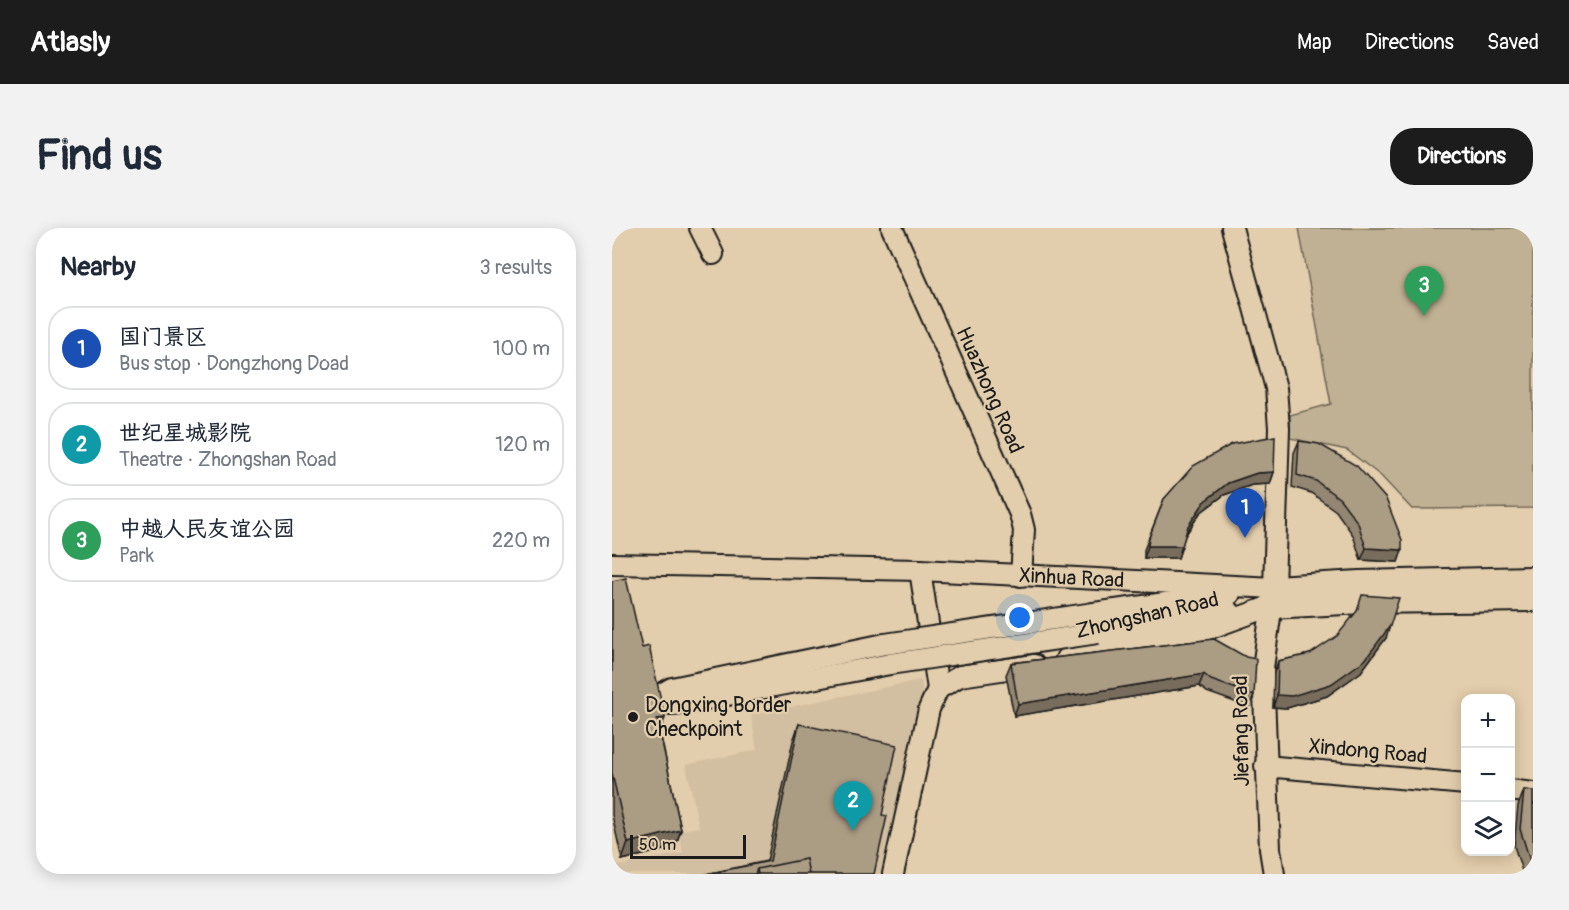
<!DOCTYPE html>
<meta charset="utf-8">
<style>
:root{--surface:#fff;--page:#f2f2f3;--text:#1f2937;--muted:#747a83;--line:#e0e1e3;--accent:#1c1c1c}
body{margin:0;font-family:Pangolin,"LXGW WenKai TC",sans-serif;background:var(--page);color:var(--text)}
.controls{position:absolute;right:18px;bottom:18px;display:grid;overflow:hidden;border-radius:12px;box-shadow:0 3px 15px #0003}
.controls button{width:54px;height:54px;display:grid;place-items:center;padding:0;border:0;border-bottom:2px solid var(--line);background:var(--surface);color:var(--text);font:30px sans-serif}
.scale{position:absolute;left:18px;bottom:15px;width:116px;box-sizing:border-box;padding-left:6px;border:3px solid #1c1c1c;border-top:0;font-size:16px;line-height:21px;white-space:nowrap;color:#1c1c1c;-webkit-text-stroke:4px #e2cdac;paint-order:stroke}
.you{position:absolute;left:408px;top:390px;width:21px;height:21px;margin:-15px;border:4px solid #fff;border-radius:50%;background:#1a73e8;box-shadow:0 0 0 9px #1a73e833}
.badge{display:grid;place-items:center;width:39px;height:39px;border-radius:50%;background:var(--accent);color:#fff;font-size:20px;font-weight:700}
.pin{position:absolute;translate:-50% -50px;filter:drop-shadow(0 2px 3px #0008)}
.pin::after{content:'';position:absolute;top:32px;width:21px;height:18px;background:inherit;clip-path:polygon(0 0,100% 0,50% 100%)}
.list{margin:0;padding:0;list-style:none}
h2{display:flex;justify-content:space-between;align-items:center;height:78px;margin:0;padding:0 24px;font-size:26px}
h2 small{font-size:20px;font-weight:400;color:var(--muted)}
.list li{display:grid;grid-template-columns:39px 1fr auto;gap:18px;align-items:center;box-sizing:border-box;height:84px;margin:0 12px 12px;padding:0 12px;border:2px solid var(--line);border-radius:24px}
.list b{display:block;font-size:22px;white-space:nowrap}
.list p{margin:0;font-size:20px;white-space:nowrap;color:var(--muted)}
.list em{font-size:20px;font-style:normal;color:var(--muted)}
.icon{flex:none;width:33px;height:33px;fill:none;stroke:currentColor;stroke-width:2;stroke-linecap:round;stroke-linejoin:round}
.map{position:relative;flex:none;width:921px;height:646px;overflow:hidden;border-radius:24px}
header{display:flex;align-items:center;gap:36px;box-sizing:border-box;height:84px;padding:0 30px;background:var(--accent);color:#fff}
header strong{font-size:28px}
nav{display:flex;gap:33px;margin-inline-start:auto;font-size:21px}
.intro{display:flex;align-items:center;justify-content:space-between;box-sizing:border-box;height:144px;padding:0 36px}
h1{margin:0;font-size:42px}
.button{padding:15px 27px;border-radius:24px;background:var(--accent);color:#fff;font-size:21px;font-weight:700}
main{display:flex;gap:36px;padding:0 36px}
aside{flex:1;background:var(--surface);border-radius:24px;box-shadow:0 3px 15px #0003}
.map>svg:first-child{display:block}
.built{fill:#d2bea0}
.green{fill:#c1b194;stroke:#6e6658;stroke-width:1.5}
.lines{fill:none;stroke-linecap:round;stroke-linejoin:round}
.minor-casing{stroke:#1c1c1c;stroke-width:24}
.major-casing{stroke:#1c1c1c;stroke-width:28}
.minor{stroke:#e2cdac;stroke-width:20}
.major{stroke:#e2cdac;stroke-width:24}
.minor-bridge-casing{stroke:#1c1c1c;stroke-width:24;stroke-linecap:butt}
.minor-bridge{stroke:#e2cdac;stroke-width:20}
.wall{fill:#938672;stroke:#1c1c1c;stroke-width:1.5}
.shaded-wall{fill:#786d5c;stroke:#1c1c1c;stroke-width:1.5}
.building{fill:#ab9c84;stroke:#1c1c1c;stroke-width:1.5}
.poi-dot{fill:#1c1c1c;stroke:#e2cdac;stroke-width:2}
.labels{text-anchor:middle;stroke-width:4.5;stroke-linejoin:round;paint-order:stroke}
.street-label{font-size:21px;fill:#1c1c1c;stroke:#e2cdac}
.poi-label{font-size:21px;fill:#1c1c1c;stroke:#e2cdac;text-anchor:start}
</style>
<header>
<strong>Atlasly</strong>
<nav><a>Map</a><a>Directions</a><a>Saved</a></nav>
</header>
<div class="intro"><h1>Find us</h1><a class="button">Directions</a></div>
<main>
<aside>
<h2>Nearby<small>3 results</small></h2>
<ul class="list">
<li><span class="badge" style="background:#1a4fb4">1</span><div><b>国门景区</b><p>Bus stop · Dongzhong Doad</p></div><em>100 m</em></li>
<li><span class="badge" style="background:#0f9aa8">2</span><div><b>世纪星城影院</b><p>Theatre · Zhongshan Road</p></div><em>120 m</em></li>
<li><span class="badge" style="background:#2e9e5b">3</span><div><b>中越人民友谊公园</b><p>Park</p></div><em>220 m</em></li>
</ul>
</aside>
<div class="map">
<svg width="921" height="646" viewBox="0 0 921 646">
<rect width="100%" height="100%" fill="#e2cdac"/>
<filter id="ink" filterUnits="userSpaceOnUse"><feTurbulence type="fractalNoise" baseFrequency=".0167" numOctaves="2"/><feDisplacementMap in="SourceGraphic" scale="12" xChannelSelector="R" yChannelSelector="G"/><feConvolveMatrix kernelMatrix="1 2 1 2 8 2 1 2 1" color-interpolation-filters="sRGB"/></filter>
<g filter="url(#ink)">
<!-- built -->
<path class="built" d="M309,452L312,480L270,646H10L5,638L71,625L67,603L87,599L74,537L145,522L139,487Z"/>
<!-- green -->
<path class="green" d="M687,0H921V280L800,281L769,248L735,222L678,210V187L719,176Z"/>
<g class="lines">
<!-- minor casing -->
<g class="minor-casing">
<g id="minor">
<path d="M88,0L101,26"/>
<path d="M280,0L408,286L412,302L409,348"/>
<path d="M620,0L664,160L667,200L662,360L651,440L658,621L662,646"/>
<path id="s1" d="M0,336L308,342L662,360"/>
<path d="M308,342L326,461"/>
<path d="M482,385L618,366"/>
<path d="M486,405L618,384"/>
<path d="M454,431L593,402L659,378"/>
<path d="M39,472L63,477L278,436"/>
<path d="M39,472L60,460L273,416"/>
<path d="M653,538L854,556"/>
<path d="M898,562L921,565"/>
<path d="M281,646L317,481L326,461L348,448L422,437"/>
</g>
</g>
<!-- major casing -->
<g class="major-casing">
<path id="major" d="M662,360L747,355L921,351
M659,378L751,373L921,371"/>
</g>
<!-- minor -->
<use href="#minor" class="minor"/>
<!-- major -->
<use href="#major" class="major"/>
<!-- minor-bridge casing -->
<g class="minor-bridge-casing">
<path id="minor-bridge" d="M273,416L482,385
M278,436L486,405"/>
</g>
<!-- minor-bridge -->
<use href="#minor-bridge" class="minor-bridge"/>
</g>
<!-- wall -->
<path class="wall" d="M687,213L790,322L786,334L749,332L741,307L724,283L699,265L680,259L682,225Z
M662,244L658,256L640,257L612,267L588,285L573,308L566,330H532V322L552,271Z
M0,353L48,504L69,602L63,619L10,632L0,587Z
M774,410L749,444L715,468L675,480L661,479L662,445L666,433Z
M602,411L642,467L637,479L595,464L587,458L402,488L394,447L399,435Z
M187,496L270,587L262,646H94L155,633L181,513Z
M912,562L921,563V646H911L902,618L906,578Z"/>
<!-- shaded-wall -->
<path class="shaded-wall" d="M662,244L658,256L640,257L612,267L588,285L571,310L576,298L593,273L616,255L645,245Z
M536,318H570L566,330H532Z
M754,320L790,322L786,334L749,332Z
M778,398L774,410L749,444L715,468L675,480L661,479L665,467Z
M592,446L587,458L402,488L406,476Z
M53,490L47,506L45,491Z
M69,602L63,619L10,632L16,615Z"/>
<!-- building -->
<path class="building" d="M663,208L662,244L645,245L616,255L593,273L576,298L570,318H536L537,310L552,271L581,238L620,216Z
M687,213L707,216L745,238L774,271L790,312V322L754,320L746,295L728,271L704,253L685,247Z
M14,350L30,420L37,418L53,490L45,491L69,602L16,615L0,545V353Z
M750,367L787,370L778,398L753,432L719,456L680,468L665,467L666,433L698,426L725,408L745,383Z
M602,411L634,429L644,431L642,467L599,452L592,446L406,476L399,435Z
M187,496L285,517L270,587L275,588L262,646H197L194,631L145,641L143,646H94L158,633Z
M912,562L921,563V642L908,601Z
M194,631L197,646H146L145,641Z"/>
</g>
<!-- markers -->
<circle class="poi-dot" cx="21" cy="489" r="6"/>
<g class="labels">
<!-- street labels -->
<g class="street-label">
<text transform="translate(378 162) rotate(66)" y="7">Huazhong Road</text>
<text dy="7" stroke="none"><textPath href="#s1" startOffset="460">Xinhua Road</textPath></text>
<text transform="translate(535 387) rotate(-13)" y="7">Zhongshan Road</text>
<text transform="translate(629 503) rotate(-91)" y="7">Jiefang Road</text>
<text transform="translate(756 523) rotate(5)" y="7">Xindong Road</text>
</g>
<!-- poi labels -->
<g class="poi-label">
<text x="33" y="484">Dongxing Border<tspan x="33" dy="24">Checkpoint</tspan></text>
</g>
</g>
</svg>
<div class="controls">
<button>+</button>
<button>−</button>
<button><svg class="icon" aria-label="layers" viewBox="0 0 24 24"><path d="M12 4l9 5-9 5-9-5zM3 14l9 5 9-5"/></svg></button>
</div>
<div class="scale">50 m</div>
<div class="you"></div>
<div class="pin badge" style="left:633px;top:310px;background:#1a4fb4">1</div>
<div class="pin badge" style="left:241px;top:603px;background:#0f9aa8">2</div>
<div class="pin badge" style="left:812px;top:88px;background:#2e9e5b">3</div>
</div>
</main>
